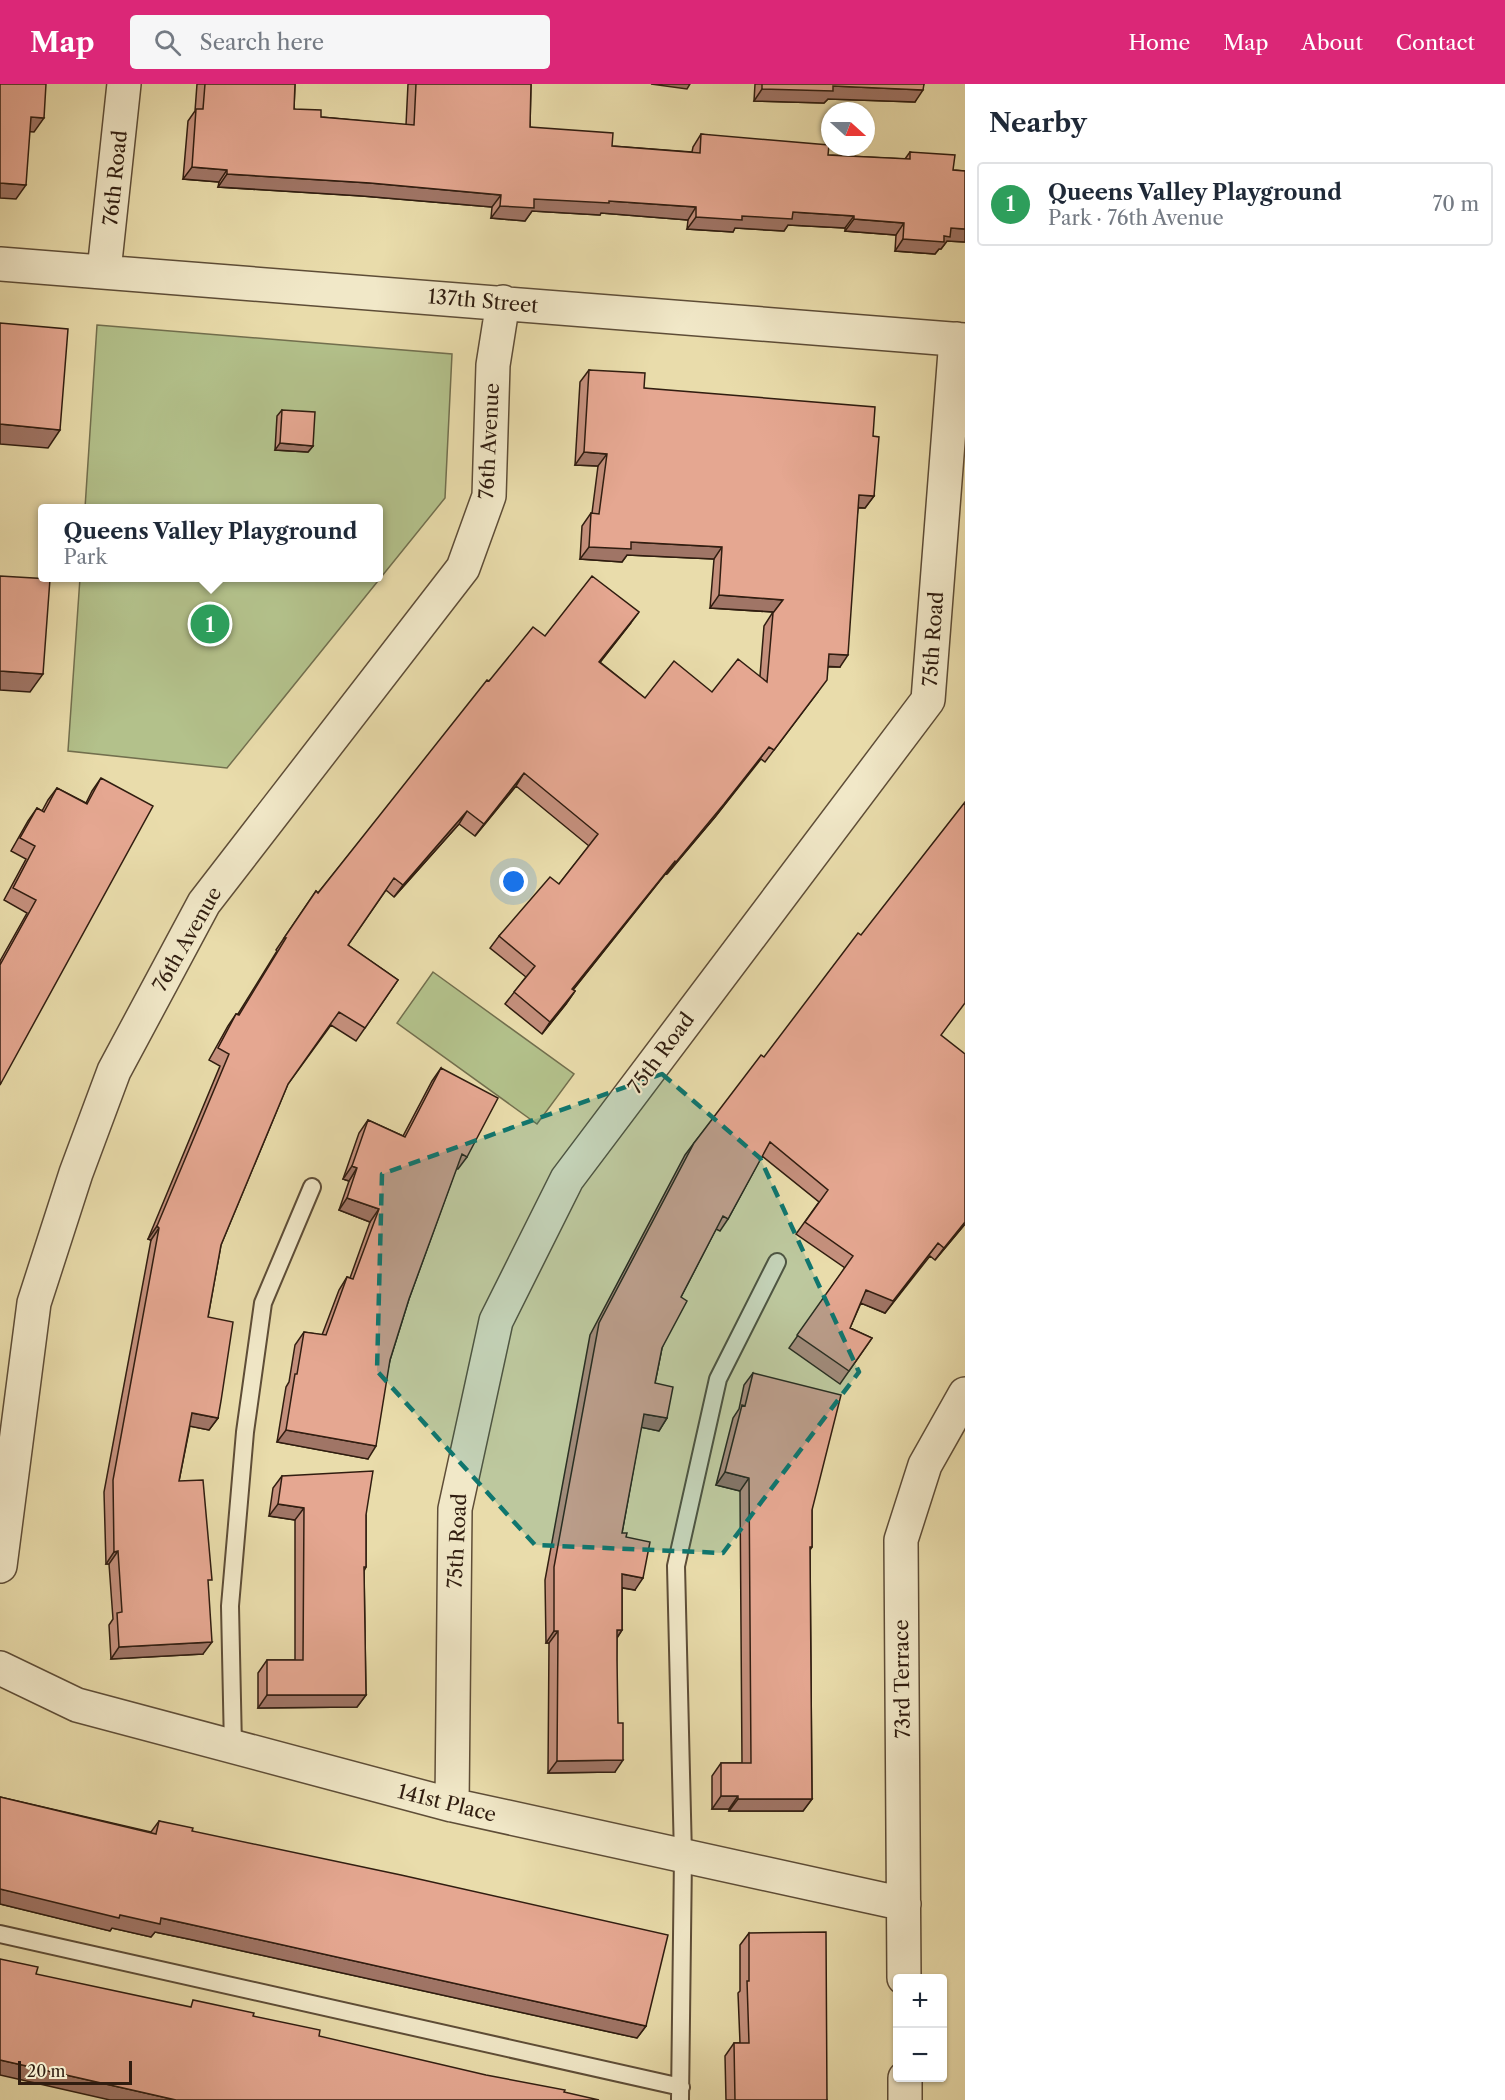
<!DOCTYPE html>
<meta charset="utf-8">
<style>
:root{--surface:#fff;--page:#f6f6f7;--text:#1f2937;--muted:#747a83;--line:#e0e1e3;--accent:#db2777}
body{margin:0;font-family:"Libre Caslon Text",serif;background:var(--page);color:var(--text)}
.controls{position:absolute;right:18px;bottom:18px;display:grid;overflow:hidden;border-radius:6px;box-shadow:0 2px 4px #0004}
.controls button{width:54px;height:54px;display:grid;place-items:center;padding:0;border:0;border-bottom:2px solid var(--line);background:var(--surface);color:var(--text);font:30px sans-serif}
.compass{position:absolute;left:821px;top:18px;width:54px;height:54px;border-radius:50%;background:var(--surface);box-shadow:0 2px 4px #0004;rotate:111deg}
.scale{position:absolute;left:18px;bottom:15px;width:114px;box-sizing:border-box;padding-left:6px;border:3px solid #301d10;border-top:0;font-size:16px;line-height:21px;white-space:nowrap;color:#301d10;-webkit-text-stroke:4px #f1e8c8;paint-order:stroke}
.you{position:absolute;left:514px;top:798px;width:21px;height:21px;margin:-15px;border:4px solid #fff;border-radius:50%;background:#1a73e8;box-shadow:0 0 0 9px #1a73e833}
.badge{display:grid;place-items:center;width:39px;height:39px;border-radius:50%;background:var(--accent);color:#fff;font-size:20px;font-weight:700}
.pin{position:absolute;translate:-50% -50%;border:3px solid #fff;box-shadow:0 2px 6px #0006}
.popup{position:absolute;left:38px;top:420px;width:345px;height:78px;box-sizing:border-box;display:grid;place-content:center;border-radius:6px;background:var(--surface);filter:drop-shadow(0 2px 4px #0005);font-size:20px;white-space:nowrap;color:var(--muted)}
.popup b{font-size:22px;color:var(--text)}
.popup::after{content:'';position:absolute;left:50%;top:100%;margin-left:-12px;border:12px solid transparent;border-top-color:var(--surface)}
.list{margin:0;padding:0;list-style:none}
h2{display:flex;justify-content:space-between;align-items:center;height:78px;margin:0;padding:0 24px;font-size:26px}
h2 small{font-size:20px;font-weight:400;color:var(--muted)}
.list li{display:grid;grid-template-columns:39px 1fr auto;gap:18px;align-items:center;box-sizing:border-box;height:84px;margin:0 12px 12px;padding:0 12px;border:2px solid var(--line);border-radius:6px}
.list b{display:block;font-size:22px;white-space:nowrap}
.list p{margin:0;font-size:20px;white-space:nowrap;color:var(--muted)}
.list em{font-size:20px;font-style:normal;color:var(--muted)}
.icon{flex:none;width:33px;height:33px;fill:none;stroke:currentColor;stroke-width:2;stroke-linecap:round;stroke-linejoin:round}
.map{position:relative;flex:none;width:965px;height:2016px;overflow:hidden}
header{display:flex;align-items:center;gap:36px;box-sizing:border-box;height:84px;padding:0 30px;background:var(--accent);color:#fff}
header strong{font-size:28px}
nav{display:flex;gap:33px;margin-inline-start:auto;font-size:21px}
.search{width:420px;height:54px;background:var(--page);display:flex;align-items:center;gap:15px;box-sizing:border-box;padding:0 21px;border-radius:6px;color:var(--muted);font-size:22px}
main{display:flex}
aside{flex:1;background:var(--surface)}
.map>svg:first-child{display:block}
.green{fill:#b3c18b;stroke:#726f4e;stroke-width:1.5}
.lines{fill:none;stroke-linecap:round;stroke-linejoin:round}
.lane-casing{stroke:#5e4d37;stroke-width:20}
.street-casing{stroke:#5e4d37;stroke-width:36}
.lane{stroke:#f1e8c8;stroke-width:16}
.street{stroke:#f1e8c8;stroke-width:33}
.wall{fill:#c5907d;stroke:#301d10;stroke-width:1.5}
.shaded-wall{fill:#a07566;stroke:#301d10;stroke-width:1.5}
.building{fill:#e5a791;stroke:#301d10;stroke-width:1.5}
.marked{fill:#0f766e;fill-opacity:0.2;stroke:#0f766e;stroke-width:4.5;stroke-dasharray:12 8;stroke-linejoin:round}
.labels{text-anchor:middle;stroke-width:4.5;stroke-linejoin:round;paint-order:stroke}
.street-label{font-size:20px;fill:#301d10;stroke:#f1e8c8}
</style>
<header>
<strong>Map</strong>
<div class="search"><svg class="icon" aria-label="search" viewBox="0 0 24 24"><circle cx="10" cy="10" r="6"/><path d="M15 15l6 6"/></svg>Search here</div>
<nav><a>Home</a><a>Map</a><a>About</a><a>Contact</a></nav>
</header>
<main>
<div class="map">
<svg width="965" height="2016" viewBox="0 0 965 2016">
<rect width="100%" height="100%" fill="#e9dcab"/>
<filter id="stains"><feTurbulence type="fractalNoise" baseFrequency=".00333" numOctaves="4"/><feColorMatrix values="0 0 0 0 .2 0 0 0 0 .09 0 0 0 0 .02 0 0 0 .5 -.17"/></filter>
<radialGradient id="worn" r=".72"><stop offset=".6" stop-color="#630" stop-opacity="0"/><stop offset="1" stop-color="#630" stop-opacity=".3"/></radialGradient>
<!-- green -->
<path class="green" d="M97,241L452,270L445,414L227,684L68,667L80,494H378V424H85Z
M433,888L574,990L537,1040L397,939Z"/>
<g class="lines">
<!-- lane casing -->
<g class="lane-casing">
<path id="lane" d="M233,1663L230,1522L245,1348L263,1219L312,1103
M0,1850L681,2003
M680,2016L683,1772L676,1482L718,1295L777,1178"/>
</g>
<!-- street casing -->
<g class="street-casing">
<path id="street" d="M0,180L965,256
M104,187L124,0
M0,1482L34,1219L76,1089L114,987L204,819L463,484L489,412L493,281L503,218
M0,1584L77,1621L452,1721L904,1820
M452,1721L455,1425L496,1237L567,1095L928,616L956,255
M904,1894L901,1456L925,1381L965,1310
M905,1994V2016"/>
</g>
<!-- lane -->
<use href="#lane" class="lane"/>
<!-- street -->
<use href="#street" class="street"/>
</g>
<!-- wall -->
<path class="wall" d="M197,0H295L294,25L321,33L406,41L408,0H531L530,43L612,62L692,68L693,63L701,50L828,71L905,75L910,68L953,86L965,87V158L947,157L941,165H939L935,170L895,167L896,151L845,147V144L788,141L784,147L735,144L733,148L687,145L688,136L601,129L600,131L532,127L525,137L491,134L492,123L362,112L218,103L219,98L183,95L188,37L195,27Z
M755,0H924L915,18L828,15L824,19L754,17Z
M589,286L644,304L873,352L874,412L865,424H858L840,583H828L818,608L765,678L761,675L715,733L667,790L666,789L573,906L575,907L566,920L542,950L505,920L526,893L490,864L499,852L559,800L589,762L516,702L475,752L459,740L394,813L386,806L348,861L398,896L356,957L331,941L288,1000L221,1161L208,1233L218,1334L209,1346L190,1342L179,1397L208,1501L203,1570L111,1575L109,1541L113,1535L109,1480H106L104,1408L151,1156L148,1155L220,982L209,976L228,942L236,930H238L277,867L276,866L316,807L318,809L489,597L545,552L630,540L600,578L645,614L712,608L760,592L764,542L773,528L710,524L714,475L627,471L622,478L580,475L582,442L591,429H592L598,382L575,381L580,298Z
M282,326L313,362L308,368L275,366L277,332Z
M101,694L0,1001V877L27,829L4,816L26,775L11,767L28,737L37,724L42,727L48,716L57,704L86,719L92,707Z
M941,952L965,1140L935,1176L930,1172L885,1229L861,1219L850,1244L872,1254L840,1300L789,1264L845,1184L796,1150L819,1118L762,1072L728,1135L720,1147L716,1145L681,1213L662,1264L655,1299L667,1334L659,1347L641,1343L622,1449L626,1453L635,1506L622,1504V1546L617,1554L615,1688L548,1689L549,1559H546L545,1496L590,1251L685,1071L694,1059L764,973Z
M441,984L467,1073L458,1085H456L409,1215L390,1276L368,1375L277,1358L286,1303L289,1298L295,1261L304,1248L322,1251L339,1206L347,1193L350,1194L370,1138L339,1126L349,1097L343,1095L359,1049L368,1036L403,1052L432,997Z
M753,1289L812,1426V1463L810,1466L812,1715L803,1727H729V1725H712V1692L721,1679H742L740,1407L716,1401L733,1334L739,1325L744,1301Z
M282,1392L366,1431V1483L364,1487L366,1611L357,1623L258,1624V1589L267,1576H295V1436L269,1432L273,1404Z
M0,1713L151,1748L159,1737L192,1747L646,1942L637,1954L193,1856L155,1848L151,1853L112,1844L110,1847L0,1820Z
M749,1849L827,2016H726L725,1972L734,1959H740L738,1909L740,1907V1861Z"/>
<!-- shaded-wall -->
<path class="shaded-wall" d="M651,0H690L687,5Z
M833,2L923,6L915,18L828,15L824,19L754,17L762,5Z
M31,33L44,34L34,48L21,47Z
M192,83L227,86L219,98L183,95Z
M227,90L370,99L501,111L492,123L362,112L218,103Z
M0,99L26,101L16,115L0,114Z
M534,115L609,117L696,123L688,136L601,129L600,131L532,127L525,137L491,134L500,122Z
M793,128L854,132L845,144L788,141L784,147L735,144L733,148L687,145L696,133L742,132Z
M854,135L904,139L896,151L845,147Z
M951,144L965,145V158L947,157L941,165H939L935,170L895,167L903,155Z
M0,340L60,346L48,364L0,360Z
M280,359L313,362L308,368L275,366Z
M584,368L607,370L598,382L575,381Z
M859,411L874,412L865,424L850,423Z
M631,458L722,463L714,475L627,471L622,478L580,475L589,463Z
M719,511L783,516L774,528L710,524Z
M639,528L630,540L591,590L599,578Z
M829,570L848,571L840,583L821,582Z
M0,587L43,590L30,608L0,606Z
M769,663L715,733L667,790L676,778Z
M524,689L516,702L475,752L484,740Z
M467,727L459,740L394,813L403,801Z
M675,777L666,789L564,917L572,905Z
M575,907L566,920L542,950L550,938Z
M352,1082L357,1084L349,1097L343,1095Z
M347,1114L379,1125L370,1138L339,1126Z
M965,1138V1140L935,1176L944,1164Z
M157,1142L159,1144L151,1156L148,1155Z
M938,1159L885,1229L858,1218L866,1206Z
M192,1329L218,1334L209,1346L184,1341Z
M644,1330L667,1334L659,1347L635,1342Z
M286,1346L376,1362L368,1375L277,1358Z
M725,1388L749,1394L740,1407L716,1401Z
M278,1420L304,1424L295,1436L269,1432Z
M118,1467L109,1480H106L114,1468Z
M622,1490L643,1494L635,1506L613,1502Z
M617,1546H622L614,1558Z
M554,1547H558L549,1559H546Z
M212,1558L203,1570L111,1575L119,1563Z
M267,1611H366L357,1623L258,1624Z
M623,1676L615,1688L548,1689L557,1677Z
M721,1712H738L729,1725H712Z
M738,1715H812L803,1727H729Z
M0,1805L120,1831L161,1834L202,1843L646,1942L637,1954L193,1856L155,1848L151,1853L112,1844L110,1847L0,1820Z
M0,1976L176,2016H110L0,1991Z"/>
<!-- building -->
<path class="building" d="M0,0H46L44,34L31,33L26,101L0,99Z
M205,0H295L294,25L321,26V33L414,41L416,0H531L530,43L613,49L612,62L700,69L701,50L829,61L828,71L910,75V68L955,71L953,86L965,87V145L951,144L950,153L944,152V158L903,155L904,139L854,135V132L793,128L792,135L742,132V136L696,133V123L609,117V119L534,115V124L500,122L501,111L370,99L227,90V86L192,83L196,25H203Z
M762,0H924L923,6L833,2V7L762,5Z
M0,239L68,245L60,346L0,340Z
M589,286L645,289L644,304L875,323L873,352L879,353L874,412L859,411L848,571L829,570L827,596L774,666L769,663L724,720L676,778L675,777L572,905L575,907L550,938L514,908L535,882L499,852L550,793L559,800L598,750L524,689L484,740L467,727L403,801L394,794L348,861L398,896L365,944L339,928L288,1000L221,1161L208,1233L233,1238L221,1317L218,1334L192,1329L179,1397L203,1396L212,1496H208L212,1558L119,1563L117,1529L122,1528L118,1467L114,1468L113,1396L159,1144L157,1142L229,970L218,964L236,930L239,931L286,854H284L316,807L318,809L487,596L489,597L533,543L545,552L592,492L639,528L599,578L645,614L674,577L712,608L738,575L767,598L773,529L783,516L719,511L722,463L631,458V465L589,463L591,429L599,430L607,370L584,368Z
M282,326L315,328L313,362L280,359Z
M0,492L50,495L43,590L0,587Z
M101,694L153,722L0,1001V881L36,816L13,804L35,762L20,754L37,724L44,728L57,704L87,720Z
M965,718V919L941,951L965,970V1138L944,1164L938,1159L893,1217L866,1206L850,1244L872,1254L849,1287L797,1251L853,1172L805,1138L828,1106L770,1058L728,1135L723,1132L681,1213L687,1217L662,1264L655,1299L673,1303L667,1334L644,1330L622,1449H627L626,1453L650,1458L643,1494L622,1490V1546H617V1576L618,1639H623V1676L557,1677L558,1547H554V1483L599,1239L694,1059L761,971L764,973L858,849L861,851Z
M441,984L498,1014L467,1073L462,1070L409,1215L390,1276L376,1362L286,1346L295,1290H297L304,1248L326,1251L347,1193L353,1195L379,1125L347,1114L357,1084L352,1082L368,1036L405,1053Z
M753,1289L841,1311L812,1426V1463H810L812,1715H738V1712H721V1679H751L749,1394L725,1388L742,1321L745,1322Z
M373,1387L366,1431V1483H364L366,1611H267V1576H303L304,1424L278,1420L282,1392Z
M0,1713L156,1750L159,1737L193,1744L192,1747L401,1791L668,1851L646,1942L202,1843L161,1834L160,1840L120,1831L119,1834L0,1805Z
M826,1848L827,2016H735L734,1959H749L747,1897H749V1849Z
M0,1875L38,1883L36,1890L191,1923L193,1916L254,1929L253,1932L320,1946L319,1952L486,1991L565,2006L564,2008L599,2016H176L0,1976Z"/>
<!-- marked area -->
<path class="marked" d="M662,990L760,1074L859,1288L723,1469L535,1461L377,1287L382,1090Z"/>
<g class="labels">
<!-- street labels -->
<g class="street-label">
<text transform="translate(115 94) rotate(-84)" y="7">76th Road</text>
<text transform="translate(483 217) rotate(5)" y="7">137th Street</text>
<text transform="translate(489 357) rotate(-87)" y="7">76th Avenue</text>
<text transform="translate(933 555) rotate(-86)" y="7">75th Road</text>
<text transform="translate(187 855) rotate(-60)" y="7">76th Avenue</text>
<text transform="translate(661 969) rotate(-53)" y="7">75th Road</text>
<text transform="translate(457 1457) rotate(-87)" y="7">75th Road</text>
<text transform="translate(902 1595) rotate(-91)" y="7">73rd Terrace</text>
<text transform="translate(447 1719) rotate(14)" y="7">141st Place</text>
</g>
</g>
<rect width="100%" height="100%" filter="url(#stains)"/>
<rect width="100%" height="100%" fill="url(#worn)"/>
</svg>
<div class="controls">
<button>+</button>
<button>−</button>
</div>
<svg class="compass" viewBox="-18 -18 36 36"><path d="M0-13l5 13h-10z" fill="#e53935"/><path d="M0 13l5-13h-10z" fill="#747a83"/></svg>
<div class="scale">20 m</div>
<div class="you"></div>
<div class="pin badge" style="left:210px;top:540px;background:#2e9e5b">1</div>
<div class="popup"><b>Queens Valley Playground</b>Park</div>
</div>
<aside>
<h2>Nearby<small></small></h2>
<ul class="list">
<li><span class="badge" style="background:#2e9e5b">1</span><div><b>Queens Valley Playground</b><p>Park · 76th Avenue</p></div><em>70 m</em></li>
</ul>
</aside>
</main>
